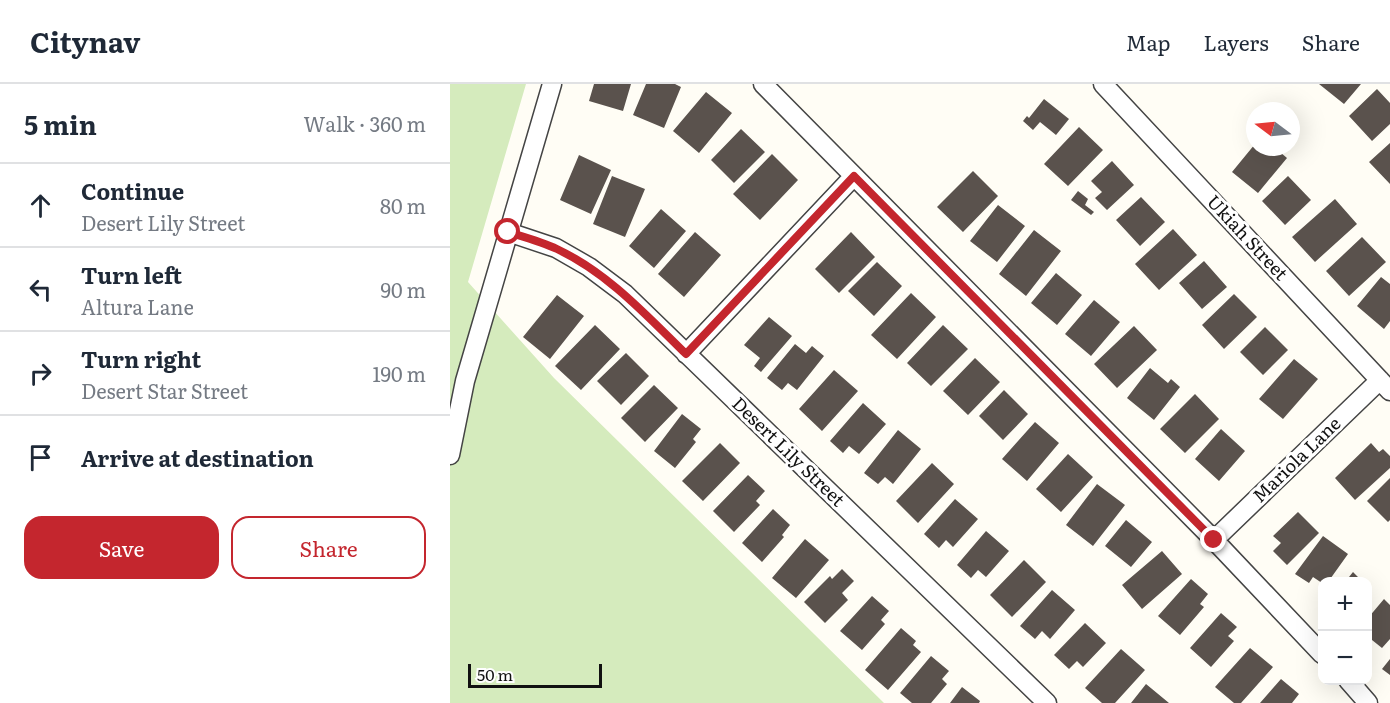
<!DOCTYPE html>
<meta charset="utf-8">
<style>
:root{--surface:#fff;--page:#f2f2f3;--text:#1f2937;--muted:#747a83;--line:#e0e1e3;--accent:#c4262e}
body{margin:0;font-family:Literata,serif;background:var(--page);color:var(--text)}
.controls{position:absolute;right:18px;bottom:18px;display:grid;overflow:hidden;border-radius:12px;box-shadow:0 6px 24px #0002}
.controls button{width:54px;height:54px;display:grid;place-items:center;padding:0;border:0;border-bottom:2px solid var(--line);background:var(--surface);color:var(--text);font:30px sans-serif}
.compass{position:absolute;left:796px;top:18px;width:54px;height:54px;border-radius:50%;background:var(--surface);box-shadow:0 6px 24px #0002;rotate:286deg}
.scale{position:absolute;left:18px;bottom:15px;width:134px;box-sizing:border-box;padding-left:6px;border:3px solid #111;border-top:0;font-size:16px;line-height:21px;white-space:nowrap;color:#111;-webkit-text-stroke:4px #fff;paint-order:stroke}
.stop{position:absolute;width:18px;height:18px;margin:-14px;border:4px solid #c4262e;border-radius:50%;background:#fff}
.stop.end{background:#c4262e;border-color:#fff;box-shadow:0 2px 6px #0008}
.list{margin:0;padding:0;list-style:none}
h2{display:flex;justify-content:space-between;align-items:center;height:78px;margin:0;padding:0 24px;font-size:26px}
h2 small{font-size:20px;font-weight:400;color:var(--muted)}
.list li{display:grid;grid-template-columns:39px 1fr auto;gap:18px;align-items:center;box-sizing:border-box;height:84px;padding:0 24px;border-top:2px solid var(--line)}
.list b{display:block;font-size:22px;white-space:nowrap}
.list p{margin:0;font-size:20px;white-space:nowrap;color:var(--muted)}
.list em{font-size:20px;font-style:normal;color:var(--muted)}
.actions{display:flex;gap:12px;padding:18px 24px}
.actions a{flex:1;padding:14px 0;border:2px solid var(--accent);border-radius:18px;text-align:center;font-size:21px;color:var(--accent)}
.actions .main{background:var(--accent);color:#fff}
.icon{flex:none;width:33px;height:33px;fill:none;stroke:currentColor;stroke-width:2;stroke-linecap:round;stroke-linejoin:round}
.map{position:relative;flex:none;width:940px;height:619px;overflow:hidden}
header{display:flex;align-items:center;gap:36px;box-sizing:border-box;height:84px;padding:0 30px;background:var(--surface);border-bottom:2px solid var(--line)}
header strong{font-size:28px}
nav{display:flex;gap:33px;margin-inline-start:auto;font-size:21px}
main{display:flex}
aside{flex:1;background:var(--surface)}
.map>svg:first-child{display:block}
.green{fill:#d5ebbd}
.building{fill:#5a524d}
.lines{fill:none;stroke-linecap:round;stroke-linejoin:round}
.street-casing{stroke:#444;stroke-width:21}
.street{stroke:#fff;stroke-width:18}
.route{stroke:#c4262e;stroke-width:8}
.labels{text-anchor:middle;stroke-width:6;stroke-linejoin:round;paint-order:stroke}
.street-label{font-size:18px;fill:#111;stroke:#fff}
</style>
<header>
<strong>Citynav</strong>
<nav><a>Map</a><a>Layers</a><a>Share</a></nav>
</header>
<main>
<aside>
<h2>5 min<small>Walk · 360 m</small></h2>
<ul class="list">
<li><svg class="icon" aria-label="ahead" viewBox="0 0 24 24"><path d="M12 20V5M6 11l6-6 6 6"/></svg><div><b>Continue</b><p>Desert Lily Street</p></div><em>80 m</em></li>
<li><svg class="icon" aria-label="left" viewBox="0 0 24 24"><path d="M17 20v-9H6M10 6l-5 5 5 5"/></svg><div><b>Turn left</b><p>Altura Lane</p></div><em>90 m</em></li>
<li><svg class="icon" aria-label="right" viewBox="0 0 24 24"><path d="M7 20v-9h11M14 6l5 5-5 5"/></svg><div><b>Turn right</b><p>Desert Star Street</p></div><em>190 m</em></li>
<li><svg class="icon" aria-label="arrive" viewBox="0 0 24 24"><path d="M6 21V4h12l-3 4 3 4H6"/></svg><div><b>Arrive at destination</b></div></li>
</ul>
<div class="actions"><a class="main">Save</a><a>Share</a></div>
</aside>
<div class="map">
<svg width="940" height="619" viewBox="0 0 940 619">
<rect width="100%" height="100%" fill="#fffdf5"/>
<!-- green -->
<path class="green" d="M0,0H76L18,198L104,294L434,619H0Z"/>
<!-- building -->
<path class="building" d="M144,0H181L173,27L139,17Z
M196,0H225L231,3L214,44L183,31Z
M869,0H911L894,20Z
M927,5L940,19V40L922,57L899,32Z
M256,8L282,29L249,69L223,47Z
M594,15L619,35L606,51L590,38L583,46L573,37L577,32L579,34Z
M629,43L653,66L618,102L594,80Z
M291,45L315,68L284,99L261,76Z
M940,59V100L919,78Z
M805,60V63H824L837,74L808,109L782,88Z
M322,70L348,96L310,136L283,110Z
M129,71L161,86L141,130L110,116Z
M662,77L684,101L657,126L645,114L652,108L641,97Z
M523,87L548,112L513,148L487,123Z
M162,92L195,105L175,153L143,140Z
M838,92L861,116L835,141L812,117Z
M628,107L638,115L635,121L644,128L641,131L621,116Z
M691,113L715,138L690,162L666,136Z
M885,115L907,140L865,178L842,153Z
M548,121L575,142L547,178L520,157Z
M211,125L236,147L204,184L179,162Z
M723,145L747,171L709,206L685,180Z
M584,146L611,167L576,212L549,190Z
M245,148L271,171L234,213L208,190Z
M401,148L425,173L389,209L365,185Z
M912,153L936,178L899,212L876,187Z
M754,177L777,203L752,225L729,199Z
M427,178L452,202L424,232L398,207Z
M606,189L632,211L607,241L581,219Z
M931,193L940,200V237L934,245L907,222Z
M461,209L486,233L447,275L421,251Z
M784,210L807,233L774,265L752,241Z
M107,211L134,232L100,275L73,253Z
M644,216L670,238L641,272L615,250Z
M319,233L342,252L311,288L304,282L310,274L294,261Z
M145,241L170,265L131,306L105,282Z
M493,241L518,265L481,302L457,279Z
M684,242L707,266L667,304L644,280Z
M815,243L838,266L813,291L790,268Z
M345,260L356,269L362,262L374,272L347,306L338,299L332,306L317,294Z
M176,269L199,292L171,321L147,297Z
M525,274L550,298L518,331L493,307Z
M844,275L868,295L833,335L809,315Z
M700,284L718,299L721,295L730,303L704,336L677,314Z
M384,286L408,307L372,347L349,325Z
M204,301L228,324L195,358L171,334Z
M554,306L578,330L553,356L529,332Z
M745,310L769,335L735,369L710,345Z
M413,319L436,340L409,370L399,362L393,369L380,357Z
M232,330L251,345L243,355L246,358L225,384L204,367Z
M585,338L609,359L577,397L552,375Z
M771,345L795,367L769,397L745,375Z
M448,346L471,365L443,400L435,393L428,400L414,389Z
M270,359L290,379L253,417L232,397Z
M921,359L929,368L933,365L940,372V384L905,416L885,394Z
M618,370L643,393L611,428L586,405Z
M482,379L504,400L468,439L446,417Z
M298,391L315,407L306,417L310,421L284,448L263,427Z
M940,394V436L938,438L917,417Z
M647,400L675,421L643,462L616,441Z
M505,415L528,435L503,463L496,456L489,464L474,450Z
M323,425L340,441L332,451L334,453L312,478L292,459Z
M848,428L869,449L837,481L823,467L831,459L823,452Z
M676,436L702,458L681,483L655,462Z
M536,447L559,467L536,493L528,486L521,494L507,481Z
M873,452L898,470L878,498H872V499L863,493L859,499L845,490Z
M355,455L379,476L346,514L322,494Z
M712,467L732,490L692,525L672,501Z
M574,476L596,498L562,533L540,511Z
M392,485L404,497L392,509L398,516L375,539L354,518L380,492L382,495Z
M903,488L913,498H895Z
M741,495L758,510L750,520L754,523L730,551L708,532Z
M602,506L625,526L600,555L592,547L585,555L570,542Z
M422,512L439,527L431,536L435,540L412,566L390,547Z
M934,515L940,521V555L932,564L922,556L918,561V534Z
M771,529L787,543L778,552L784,557L761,583L740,564Z
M635,539L656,559L633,583L627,577L619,585L604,571Z
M451,544L466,557L463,561L471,568L438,606L415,586Z
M800,564L823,583L791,619H784L765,603Z
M671,565L695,586L665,619H652L635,604Z
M481,572L499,587L492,595L497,600L481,619H462L450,609Z
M940,575V591L932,585Z
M831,595L849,610L842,619H810Z
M696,600L719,619H681Z
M512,603L530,617L529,619H500Z"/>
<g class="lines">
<!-- street casing -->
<g class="street-casing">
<path id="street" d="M313,0L764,456L872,570
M653,0L940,307
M58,148L106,164L139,183L175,210L597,619
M236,270L404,92
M0,371L15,297L102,0
M764,456L930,296
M898,596L918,619"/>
</g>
<!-- street -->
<use href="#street" class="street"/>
</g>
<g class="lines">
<!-- route -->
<path class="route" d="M58,148C74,153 92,158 107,165C158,189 196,231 236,270L404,92L764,456"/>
</g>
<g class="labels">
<!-- street labels -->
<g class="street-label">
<text transform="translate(797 154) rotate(47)" y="6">Ukiah Street</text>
<text transform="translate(338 368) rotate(44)" y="6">Desert Lily Street</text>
<text transform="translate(847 376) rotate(-44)" y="6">Mariola Lane</text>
</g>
</g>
</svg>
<div class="controls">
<button>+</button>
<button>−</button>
</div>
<svg class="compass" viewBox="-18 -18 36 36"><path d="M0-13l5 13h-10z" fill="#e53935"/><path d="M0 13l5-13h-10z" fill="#747a83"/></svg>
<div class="scale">50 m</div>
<div class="stop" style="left:58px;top:148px"></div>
<div class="stop end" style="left:764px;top:456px"></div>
</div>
</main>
